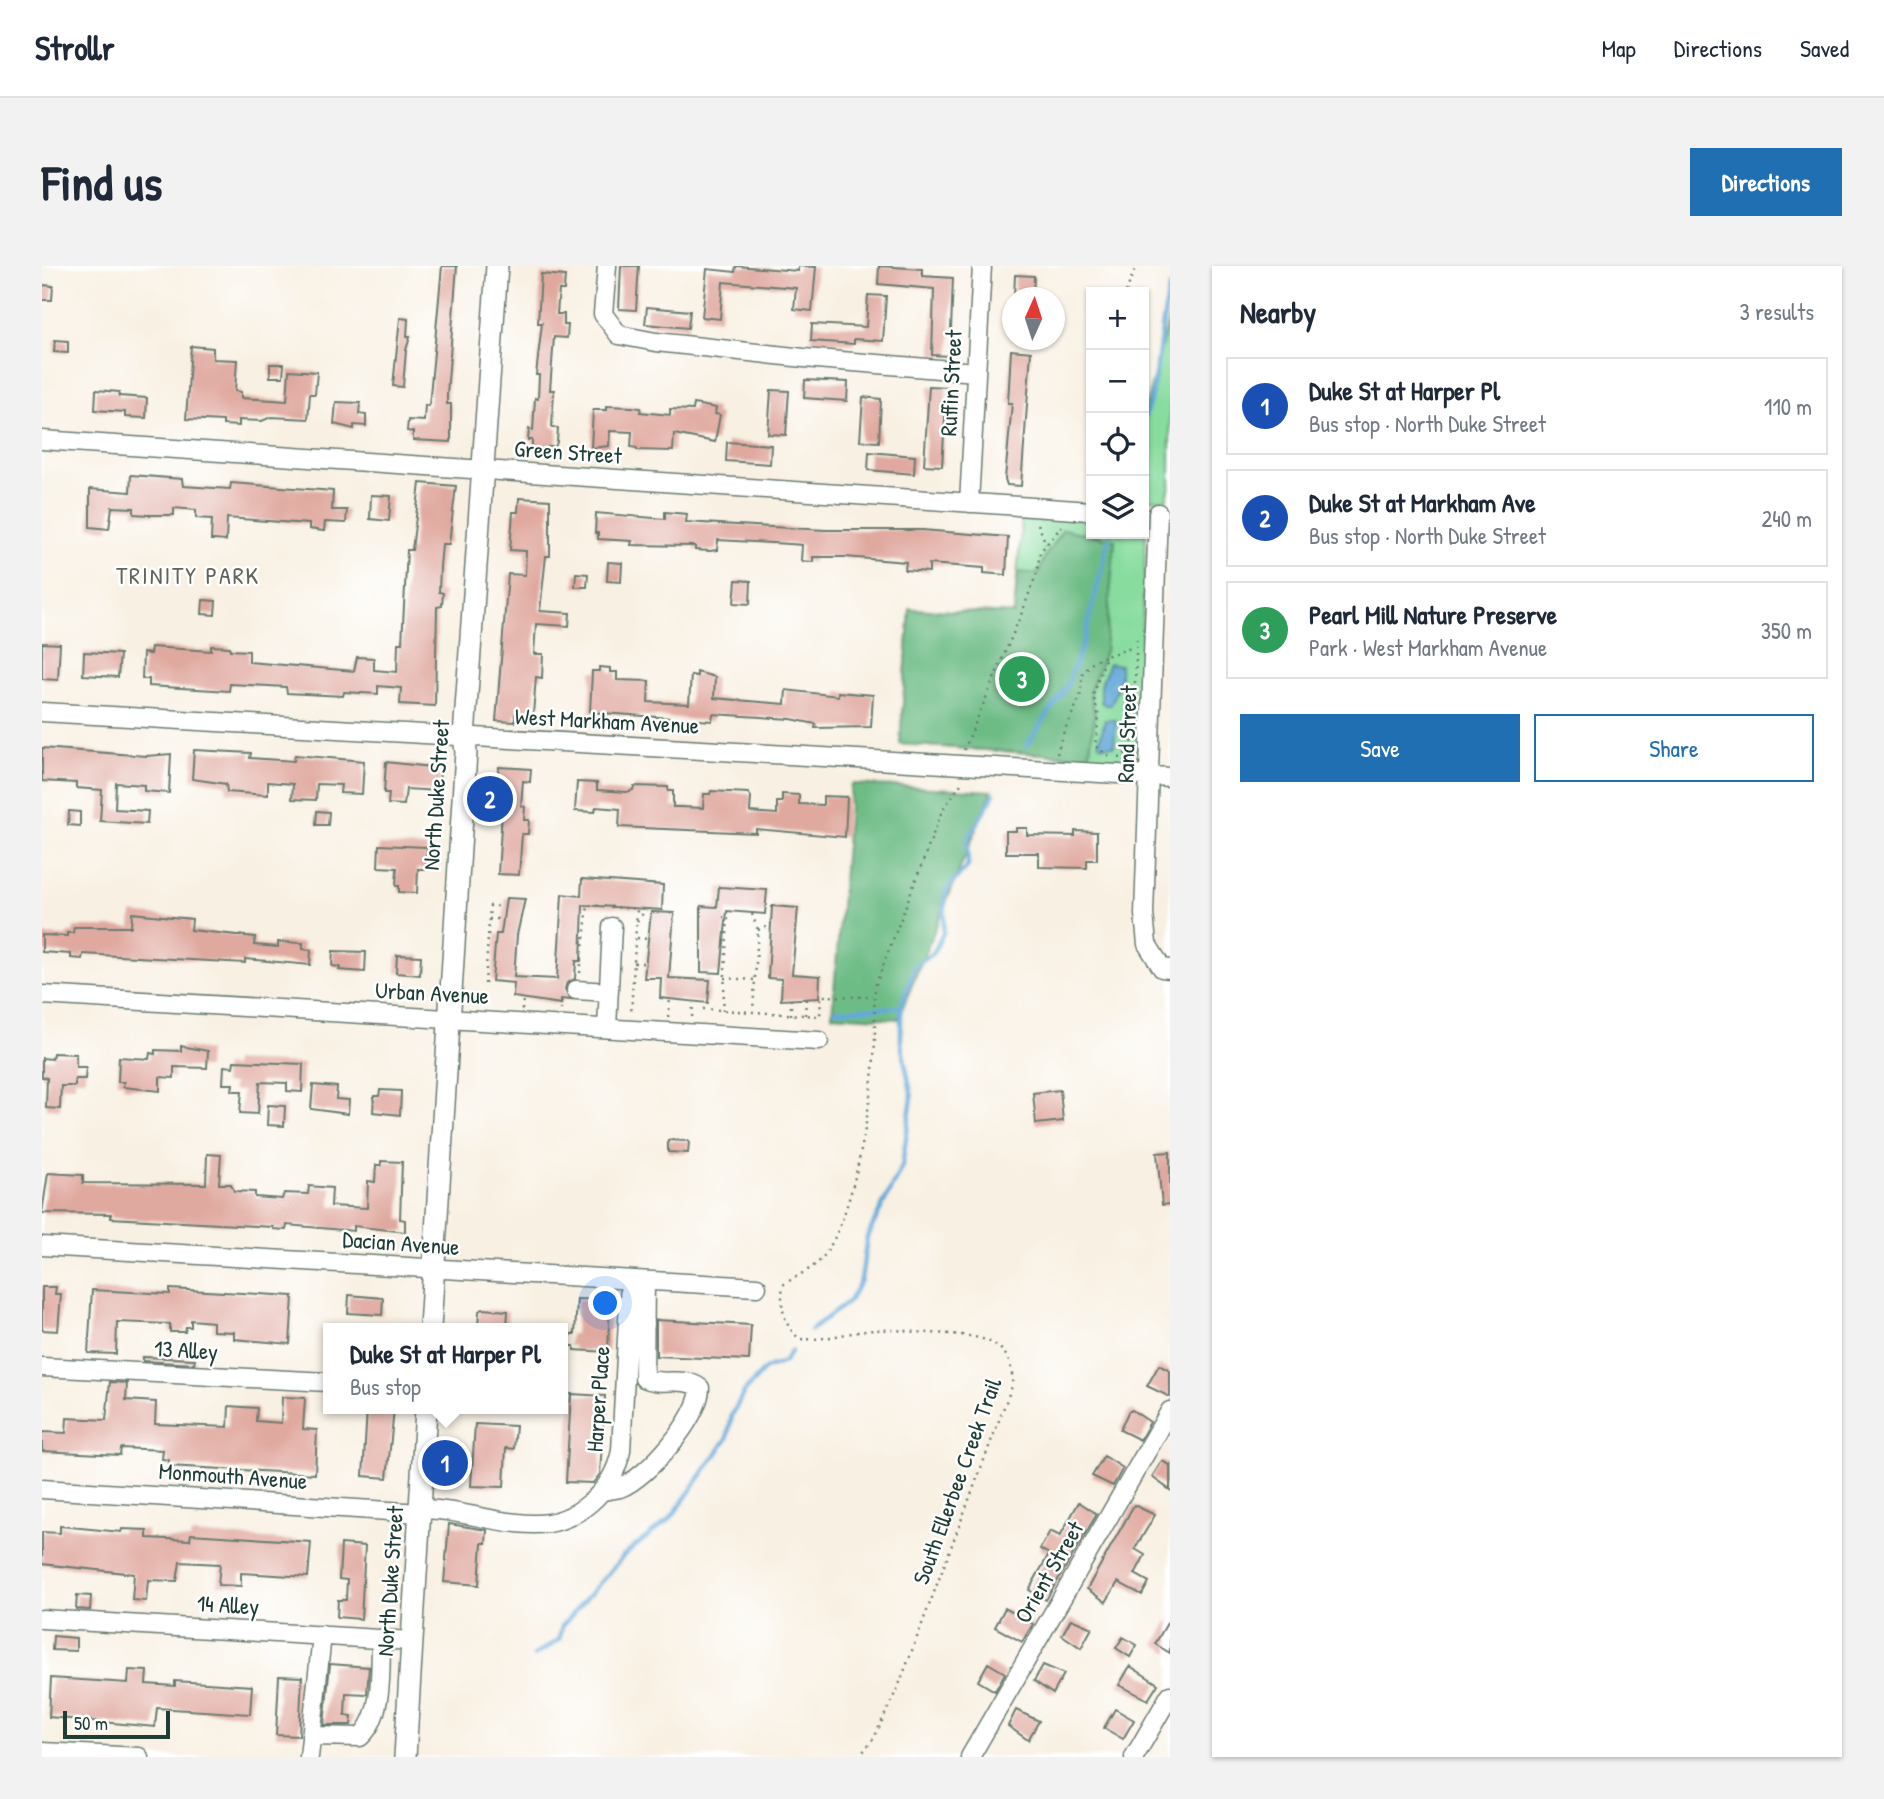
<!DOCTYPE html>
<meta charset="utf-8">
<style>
:root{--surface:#fff;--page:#f2f2f3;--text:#1f2937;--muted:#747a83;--line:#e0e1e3;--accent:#1f6fb2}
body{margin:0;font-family:"Patrick Hand",sans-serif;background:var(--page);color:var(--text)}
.controls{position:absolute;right:21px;top:21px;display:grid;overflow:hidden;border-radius:0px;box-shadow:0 2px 5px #0004}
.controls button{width:63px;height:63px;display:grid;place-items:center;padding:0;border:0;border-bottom:2px solid var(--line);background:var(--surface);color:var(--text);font:35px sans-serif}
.compass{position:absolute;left:960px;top:21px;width:63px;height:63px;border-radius:50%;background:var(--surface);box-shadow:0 2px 5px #0004;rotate:3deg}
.scale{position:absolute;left:21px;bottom:18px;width:107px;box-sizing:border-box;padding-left:7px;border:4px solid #1f3d34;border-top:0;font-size:19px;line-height:24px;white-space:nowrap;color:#1f3d34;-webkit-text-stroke:5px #fff;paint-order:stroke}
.you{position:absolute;left:564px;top:1038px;width:24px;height:24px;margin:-18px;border:5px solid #fff;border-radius:50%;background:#1a73e8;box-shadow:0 0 0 10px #1a73e833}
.badge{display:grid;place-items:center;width:46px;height:46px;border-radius:50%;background:var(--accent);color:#fff;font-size:23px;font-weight:700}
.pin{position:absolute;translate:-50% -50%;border:4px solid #fff;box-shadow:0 2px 7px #0006}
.popup{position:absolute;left:281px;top:1057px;width:245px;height:91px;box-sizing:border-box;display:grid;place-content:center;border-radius:0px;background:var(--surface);filter:drop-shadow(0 2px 5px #0005);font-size:23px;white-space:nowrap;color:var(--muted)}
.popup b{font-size:26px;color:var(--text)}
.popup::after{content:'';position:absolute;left:50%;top:100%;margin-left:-14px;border:14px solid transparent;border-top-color:var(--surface)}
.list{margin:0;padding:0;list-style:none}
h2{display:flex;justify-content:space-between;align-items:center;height:91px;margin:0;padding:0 28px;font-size:30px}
h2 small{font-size:23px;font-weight:400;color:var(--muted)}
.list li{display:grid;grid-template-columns:46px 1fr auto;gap:21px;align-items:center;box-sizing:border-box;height:98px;margin:0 14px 14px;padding:0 14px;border:2px solid var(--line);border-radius:0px}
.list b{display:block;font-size:26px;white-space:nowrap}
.list p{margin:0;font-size:23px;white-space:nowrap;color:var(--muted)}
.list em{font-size:23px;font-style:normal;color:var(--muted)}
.actions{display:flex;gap:14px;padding:21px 28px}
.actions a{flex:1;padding:16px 0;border:2px solid var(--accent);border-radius:0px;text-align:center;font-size:24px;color:var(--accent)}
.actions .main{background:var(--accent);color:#fff}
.icon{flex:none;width:38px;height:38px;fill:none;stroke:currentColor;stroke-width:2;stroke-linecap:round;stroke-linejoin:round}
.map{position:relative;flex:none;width:1128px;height:1491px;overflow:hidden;border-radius:0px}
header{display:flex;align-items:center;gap:42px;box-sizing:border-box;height:98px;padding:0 35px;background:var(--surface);border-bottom:2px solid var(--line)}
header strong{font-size:33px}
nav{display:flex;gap:38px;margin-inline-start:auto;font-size:24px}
.intro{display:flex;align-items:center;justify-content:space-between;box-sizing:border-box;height:168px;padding:0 42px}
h1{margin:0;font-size:49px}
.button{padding:18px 32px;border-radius:0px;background:var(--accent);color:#fff;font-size:24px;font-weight:700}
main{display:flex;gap:42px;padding:0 42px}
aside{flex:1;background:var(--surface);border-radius:0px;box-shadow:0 2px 5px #0004}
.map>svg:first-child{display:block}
.green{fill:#87dc9e;stroke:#538c69;stroke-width:2}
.forest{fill:#6dbc85;stroke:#467c5c;stroke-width:2}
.water{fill:#64a9d9;stroke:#427386;stroke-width:2}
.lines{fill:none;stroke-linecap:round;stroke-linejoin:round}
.stream{stroke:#64a9d9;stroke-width:4.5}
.building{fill:#e0a99f}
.minor-casing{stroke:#6b7c71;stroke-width:21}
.major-casing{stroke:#6b7c71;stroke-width:24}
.path{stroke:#6b7c71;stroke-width:2.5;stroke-dasharray:2 5;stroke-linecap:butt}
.minor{stroke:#fff;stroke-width:18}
.major{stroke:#fff;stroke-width:21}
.labels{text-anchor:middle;stroke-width:5;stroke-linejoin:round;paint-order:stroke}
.street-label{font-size:23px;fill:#1f3d34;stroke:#fff}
.neighbourhood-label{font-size:24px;letter-spacing:2px;fill:#636359;stroke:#fff}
</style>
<header>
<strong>Strollr</strong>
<nav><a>Map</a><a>Directions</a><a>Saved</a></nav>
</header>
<div class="intro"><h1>Find us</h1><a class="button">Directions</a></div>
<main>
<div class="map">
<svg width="1128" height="1491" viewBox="0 0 1128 1491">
<rect width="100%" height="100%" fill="#fff"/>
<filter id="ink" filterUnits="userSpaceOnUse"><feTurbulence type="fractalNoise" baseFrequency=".0143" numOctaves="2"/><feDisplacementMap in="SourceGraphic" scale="14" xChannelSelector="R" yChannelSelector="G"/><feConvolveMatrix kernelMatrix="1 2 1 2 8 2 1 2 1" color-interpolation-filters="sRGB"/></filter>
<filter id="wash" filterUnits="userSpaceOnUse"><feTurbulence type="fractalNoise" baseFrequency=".00686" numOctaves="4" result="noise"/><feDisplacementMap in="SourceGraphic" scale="28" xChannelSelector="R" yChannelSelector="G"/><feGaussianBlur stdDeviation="1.57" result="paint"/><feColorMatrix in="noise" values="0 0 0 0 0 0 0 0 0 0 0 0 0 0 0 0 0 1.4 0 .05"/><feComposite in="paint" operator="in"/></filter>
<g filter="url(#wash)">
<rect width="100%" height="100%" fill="#f8f0e2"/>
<!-- green -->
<path class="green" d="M1128,49V220L1124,234L1102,233V146Z
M980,250L1049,254V268H1102V262L1104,265L1095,495L858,478L868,343L972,348Z"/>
<!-- forest -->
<path class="forest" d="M1021,263L1073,274L1063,385L1048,425L1053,449L1047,491L858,478L868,343L972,348L976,306L997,308L1002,292Z
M809,518L950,525L856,753L790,749Z"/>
<!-- water -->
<path class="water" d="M1067,397L1078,399V416L1069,439H1063L1059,436V419Z
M1063,454H1074L1072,480H1059L1057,477Z"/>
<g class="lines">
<!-- stream -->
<path class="stream" d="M1102,153C1118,112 1116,64 1128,21
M984,480L1024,422L1042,374L1067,272
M793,744L859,741
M769,1064L807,1035L819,1014L825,971L860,900L870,831L859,777V741L873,700L892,686L901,667L904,624L926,600L925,575L952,528
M492,1390L517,1374L520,1360L582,1289L629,1252L685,1173L690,1149L702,1126L723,1103L742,1096L749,1085"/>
</g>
<g id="blocks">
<!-- building -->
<path class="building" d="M400,0H415L405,128V138H409V176L371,174V166L365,165L366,154L382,155L383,139L387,140Z
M579,0H597L594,44L577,43Z
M694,0L756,5V0L774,1L770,45L752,43L754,22L681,16L678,53L660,51L665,3L693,6Z
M837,0L880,3V10L911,12L908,90L890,89L892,23L836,18Z
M499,8L523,10L522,24H517L515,48H522V59H526L525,72L512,71L508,124H512L510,161L516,162L515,176L513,181H506L505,184L490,182V174H486L487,163L491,164L493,132L496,133L497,109H494L500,57H496Z
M973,9L992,10L991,32L972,30Z
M0,19L11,20L10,34H0Z
M826,29L844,30L841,75L812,73V78L769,75L770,58L824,61Z
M605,41L648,45L646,62L603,58Z
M358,52L366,53L365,71H368L364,84L361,121L351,120Z
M13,74L26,75V87L12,86Z
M149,80L171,82V93L195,94L193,125L199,126V132L245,135L247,104L275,106L273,128H268L266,153L229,151L220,155L197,154V160L181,159V155L144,153Z
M969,84L989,86L979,220L965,219L963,213L970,137H966Z
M228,98H242L241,111H228Z
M763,114L806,116L805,135L762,132Z
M887,120L905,121L900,200L882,199Z
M54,124L77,126V130L105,132L104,152L83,151V146L53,144Z
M729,124L747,125L744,169L726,168Z
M821,131L839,133L837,176L818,175Z
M294,136L318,137L317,148L324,149V160L312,159V163L292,158Z
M652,138L674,142L673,148L678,149L673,176L632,168L631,185L595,184V182L589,181L590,166L568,165L567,180L549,182L551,144H564V140L590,141L599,142L598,146L628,149V143L651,144Z
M685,176L729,179L728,198L684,195Z
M827,186L873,190L872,208L826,204Z
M89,209L140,213L141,220L188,223L189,217L291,225L290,244H305L304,257L283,256L282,265L267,263V258L185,252L184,275L172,274H169L170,253L154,252V244L132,242V249H108L92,248V242L70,241L67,263L48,261V223L88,226Z
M378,217L414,220L407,278H400L398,301L397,326L401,327L400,340L395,341L393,440L358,438L359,422L336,420V428L302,426L301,430L245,427L244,421L188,418L187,425L107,420V413H100L101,387L108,388L109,381L169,385V380L188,381V384L207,385V396L312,405L315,391L332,392V404L355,406L356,377H360L365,284H370Z
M329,229L349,230L347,255L328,253Z
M477,232L508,234V290H504L498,345L528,347L527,360L494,358L492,388H501L500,412L494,411L491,448H473V456L454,455L466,308L483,309L484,285L468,284L471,246H476Z
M623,246L645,248L644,256L783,264H880L966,271L964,309L942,307V302L887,298V306L863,304L864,296L803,291H771V296L759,295L760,279L748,278L676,274L675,284L668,285L653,284V280L589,279L590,275L556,273V267H553L554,247L623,253Z
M566,296L580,297L579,316L565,315Z
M534,307L546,308L545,321H533Z
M694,314L709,315L708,338L692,337Z
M161,334L174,335L173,349L160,348Z
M0,377L18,378L16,414L0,413Z
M42,386L78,388L76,411L41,409Z
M557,401L568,402V406H575V414L607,415L606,436L647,438L649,409L655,410V406L673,411L672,432L743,438L744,424L796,430V426L831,429L829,461L773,462L774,458L749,453L671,448L670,455L548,446L550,405H557Z
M0,482L104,490L129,488L127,527L102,525V519L74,517L73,543L106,545L105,558L58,555L60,524L34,522V517L0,515Z
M152,484L209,487L208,492L252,495L253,489L322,495L320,528L298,527L299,519L275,518L274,534L250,533L251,518L226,516V529L185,526L184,518L150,513Z
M344,496L398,502L397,525L364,523L362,539L346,538L347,527H342Z
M457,501L489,503L488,516L481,515L479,540L483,541L482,554H487L486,568H480L477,609L456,608L461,531L456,530V524L453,523Z
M535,516L555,517V524L585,526L591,524L592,520L626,521V525H631V541H637L661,542L662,528H668L669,525L706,527L709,531L708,546L735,548V536H740V528L757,529V538L781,539V530L805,531L803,571L714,563V567L577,561L578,543L554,541L553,546L533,545Z
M27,545L38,546V560L26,559Z
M275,545L287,546L286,559H274Z
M974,562H985V569L1033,570V565L1055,566V594H1045V602L997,601V587H964V565H974Z
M337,579L385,581L384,603H376L375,627L357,626V620H354L355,602L336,601Z
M540,613L621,619L620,644L541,639L539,695H534L533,713L525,717L523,723L529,734L519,733V738L471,731L472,717L450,715L454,668H459L464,632L483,633L475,669L472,711L515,713L520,628L539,630Z
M677,621L725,624L723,648L685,645L679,707L659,706V640L675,641Z
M730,640L756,642L750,708L778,710L777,732L739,734L740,713L726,712Z
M609,646L632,647L627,712L668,714L666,737L618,732L619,712H602Z
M90,647L150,653L149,664L213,671L212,679L236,681V676L261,677V683L269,684L268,699L203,693V697L41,688L40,693L29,692V688L0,686V669L25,670V667H31L32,661H89Z
M291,685L324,686L323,706L297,704L298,701L290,700Z
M355,689L379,690L378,709L354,707Z
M139,780L166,785L165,802L132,801V812L118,811V825L81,821L82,816H76L77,791L107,793L108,787L113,788V784L139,785Z
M11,787L34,788V801H44L43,813H33V820H19L18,843L4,842L5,812L0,811V792L10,793Z
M192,795L261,798L260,826L245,825V817L218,816L216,848L198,847L200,825H190L191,818H181L182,800L191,801Z
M271,819L295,821L294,833L307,834L306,848L269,843Z
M338,824L359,825L358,849L331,846L332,830H337Z
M1018,824L1021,855L994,858L991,827Z
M226,839L243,840L242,860L225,859Z
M626,874L647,875L646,887L626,886Z
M1128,886V938L1120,939L1115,887Z
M165,888L179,889L177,918H189L192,925L213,926V931L240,933L242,927L266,928L267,920L290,922L289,940L325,942L326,915L333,916L334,899H339V895L360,896L358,953L363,954V966L312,960V965L245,959L244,964L231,963V961L69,952V948L0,947L6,907L41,909V917L164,918Z
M0,1021H14L13,1028H19L16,1065L0,1064Z
M128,1023L251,1030L248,1078L192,1073V1066L171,1065V1056L149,1054V1061H144L143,1066H128V1058L75,1056L74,1088L46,1087L50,1024L128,1028Z
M307,1029L341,1032L340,1049L306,1047Z
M535,1033L568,1034L566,1086L532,1084V1080H527L528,1068H533Z
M440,1043L466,1045L465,1062H436L437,1045Z
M614,1054L709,1059L707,1094L614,1090Z
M101,1091L153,1093L152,1098L101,1095Z
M1117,1099L1128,1105V1131L1105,1120Z
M68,1116L85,1117L84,1134L114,1136L113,1158L186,1161L187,1140L215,1142L214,1155L239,1157L240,1131L263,1132L261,1163L275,1164L273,1208L126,1200L127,1194L120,1193L121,1184L79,1182L78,1189L0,1185V1166L24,1167L25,1152L64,1154Z
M529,1128L563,1130L558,1208L551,1217L524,1216Z
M325,1143H352L345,1212L321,1210Z
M1090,1144L1108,1156L1098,1174L1078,1164L1086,1146Z
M433,1158L474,1160L472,1183L464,1182L462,1221L429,1220Z
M1062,1190L1081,1202L1071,1220L1050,1210Z
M1120,1195L1128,1199V1224L1110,1211Z
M1037,1236L1055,1248L1004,1334L987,1324L1007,1288L998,1283L1008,1265L1018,1270Z
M1092,1239L1113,1249L1093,1283L1103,1289L1093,1308L1107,1316L1100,1329L1076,1316L1064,1336L1045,1323Z
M407,1258L445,1264L444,1277H440L437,1319L402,1316Z
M18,1260L79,1266L80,1263L105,1264V1272L148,1274L149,1268L269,1276L266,1311L199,1307V1320L176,1319L178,1298L138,1296L135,1315L106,1314L104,1335L90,1334L92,1308L0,1298V1266L18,1267Z
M299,1278L323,1280L319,1353L295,1351L296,1334H304L305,1314L297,1313Z
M35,1329L49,1330L48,1344L34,1343Z
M963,1342L991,1358L980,1376L953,1361Z
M1128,1352V1387L1113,1378Z
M1029,1353L1050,1362L1039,1382L1020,1369Z
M11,1370L34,1372V1385L10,1384Z
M1081,1371L1095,1379L1088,1391L1074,1382Z
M946,1397L963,1407L953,1425L936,1415Z
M288,1398L327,1401L325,1428L304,1427L303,1449L310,1450L309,1459H282Z
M1001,1399L1022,1408L1011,1428L992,1415Z
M1088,1400L1116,1418L1106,1434L1077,1419Z
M87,1404L105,1405L104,1418L133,1420V1415L210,1420L208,1448L115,1442L113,1461L7,1451L9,1412L86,1417Z
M237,1410L260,1411L257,1470L234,1469Z
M1073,1443L1092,1454L1081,1473L1062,1462Z
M974,1444L997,1455L986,1474L966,1460Z"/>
</g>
</g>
<g filter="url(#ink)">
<use href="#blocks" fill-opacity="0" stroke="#6b7c71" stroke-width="2"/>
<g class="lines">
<!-- minor casing -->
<g class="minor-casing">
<path id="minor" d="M565,0L561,48L577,69L614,76L762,92L934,106
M0,174L1049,245
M927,237L940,0
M1116,247L1102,648L1105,678L1120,702L1128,703
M0,446L1128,511
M534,724L567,726
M0,729L777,775
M565,762L570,661
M0,980L715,1021
M0,1101L286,1116
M0,1223L379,1247
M562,1225C567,1224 573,1223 578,1222C605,1212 658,1151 658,1122C640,1109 621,1121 602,1112L603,1016
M379,1243C418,1243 453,1258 491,1258C534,1259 571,1225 579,1185L588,1016
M0,1353L370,1375
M269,1470L318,1471C342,1450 338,1402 339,1373
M0,1486L97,1491
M267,1491L280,1369
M928,1491L1128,1145
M1092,1491L1128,1429"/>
</g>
<!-- major casing -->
<g class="major-casing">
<path id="major" d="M388,1062L424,486L422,471L455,0
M363,1491L384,1143"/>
</g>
<!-- path -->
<path class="path" d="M1084,26L1094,0
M996,258L1004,278
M1092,438L1095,368
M922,484L981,344L995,306L998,286L1020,260
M1015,488L1020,470L1038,431L1041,407L1052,395L1064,390
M1067,490L1053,480L1057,450L1051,430L1064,390L1092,381
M1077,492L1081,491L1092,473
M710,648L716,664L711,745
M447,653H456
M595,655L607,640
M716,664L728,659
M595,672L606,673
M592,697H601
M538,707L546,639L595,643L589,748
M682,712L713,714
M443,718L448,640H458
M661,743L778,750L779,730L831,731
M480,744L481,733
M519,744L520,734
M681,745L686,651H681
M749,749V733
M763,749L764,733
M626,751L628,733
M650,751L651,737
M817,1491L832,1472L857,1419L970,1120C974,1068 927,1069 888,1067C871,1066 852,1063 834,1064C808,1065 784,1075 758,1073C741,1060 738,1039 741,1019C753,1010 772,1003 781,991C814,949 834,815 833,761C833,745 831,734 834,718L900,545L921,515"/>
<!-- minor -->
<use href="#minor" class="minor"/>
<!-- major -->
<use href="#major" class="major"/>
</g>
</g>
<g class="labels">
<!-- street labels -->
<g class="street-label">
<text transform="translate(909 117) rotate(-87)" y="8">Ruffin Street</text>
<text transform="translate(526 186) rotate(4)" y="8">Green Street</text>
<text transform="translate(565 455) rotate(3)" y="8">West Markham Avenue</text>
<text transform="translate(1085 468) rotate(-88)" y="8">Rand Street</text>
<text transform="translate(394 529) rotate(-86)" y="8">North Duke Street</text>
<text transform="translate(390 727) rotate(3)" y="8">Urban Avenue</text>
<text transform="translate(359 977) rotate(4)" y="8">Dacian Avenue</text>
<text transform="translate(144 1084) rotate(3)" y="8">13 Alley</text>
<text transform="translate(556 1133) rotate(-86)" y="8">Harper Place</text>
<text transform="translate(191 1210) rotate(4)" y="8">Monmouth Avenue</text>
<text transform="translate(915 1215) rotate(-70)" y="8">South Ellerbee Creek Trail</text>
<text transform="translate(1007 1306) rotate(-60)" y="8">Orient Street</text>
<text transform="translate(348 1315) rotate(-86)" y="8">North Duke Street</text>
<text transform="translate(186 1339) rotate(3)" y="8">14 Alley</text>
</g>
<!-- neighbourhood labels -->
<g class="neighbourhood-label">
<text x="146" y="318">TRINITY PARK</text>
</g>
</g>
</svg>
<div class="controls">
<button>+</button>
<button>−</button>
<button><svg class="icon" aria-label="locate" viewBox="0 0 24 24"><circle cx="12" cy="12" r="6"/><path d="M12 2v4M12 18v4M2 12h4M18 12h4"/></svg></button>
<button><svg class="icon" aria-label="layers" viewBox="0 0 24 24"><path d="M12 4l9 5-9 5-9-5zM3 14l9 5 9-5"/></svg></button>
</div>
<svg class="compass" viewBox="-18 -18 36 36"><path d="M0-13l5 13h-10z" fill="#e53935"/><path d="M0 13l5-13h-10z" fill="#747a83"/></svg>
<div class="scale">50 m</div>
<div class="you"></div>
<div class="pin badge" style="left:403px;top:1197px;background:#1a4fb4">1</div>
<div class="popup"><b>Duke St at Harper Pl</b>Bus stop</div>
<div class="pin badge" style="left:448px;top:533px;background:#1a4fb4">2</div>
<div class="pin badge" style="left:980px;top:413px;background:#2e9e5b">3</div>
</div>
<aside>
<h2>Nearby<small>3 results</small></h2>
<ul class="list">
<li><span class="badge" style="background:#1a4fb4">1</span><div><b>Duke St at Harper Pl</b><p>Bus stop · North Duke Street</p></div><em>110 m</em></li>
<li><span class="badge" style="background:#1a4fb4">2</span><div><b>Duke St at Markham Ave</b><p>Bus stop · North Duke Street</p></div><em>240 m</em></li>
<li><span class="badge" style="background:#2e9e5b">3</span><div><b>Pearl Mill Nature Preserve</b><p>Park · West Markham Avenue</p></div><em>350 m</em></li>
</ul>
<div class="actions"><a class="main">Save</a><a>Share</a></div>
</aside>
</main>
